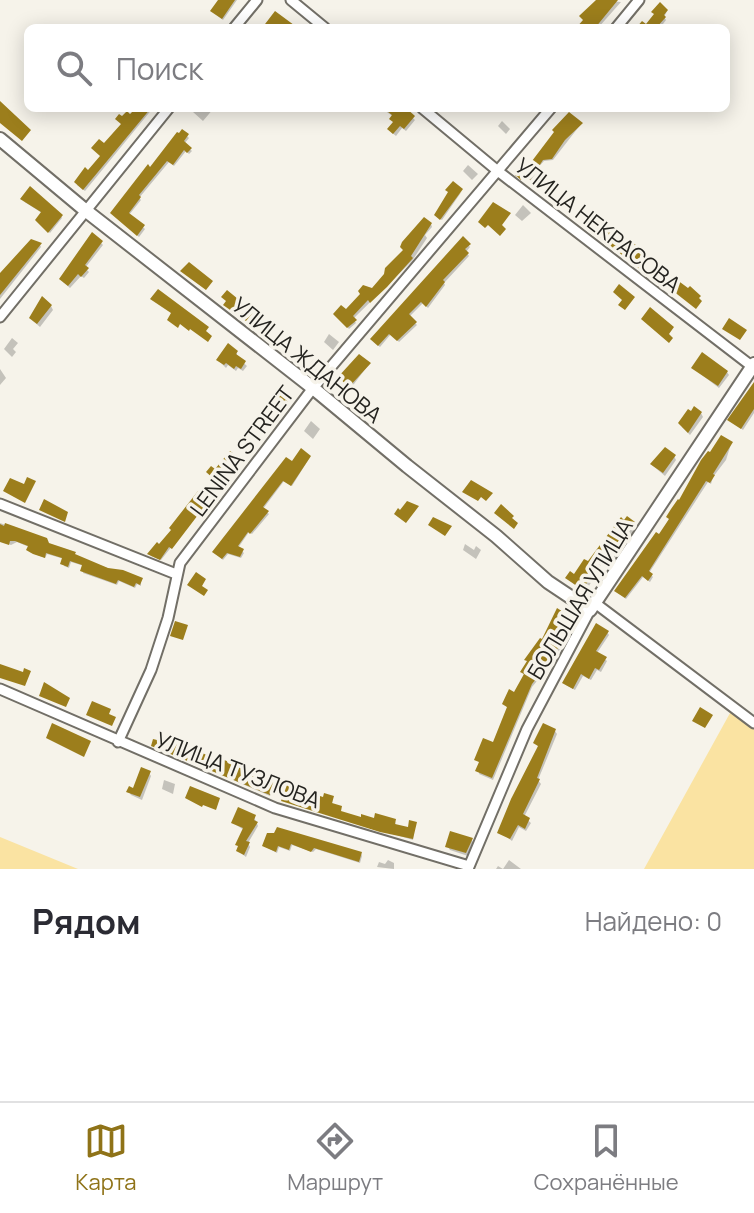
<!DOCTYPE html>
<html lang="ru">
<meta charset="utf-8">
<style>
:root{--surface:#fff;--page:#f2f2f3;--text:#2b2b33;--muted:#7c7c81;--line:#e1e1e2;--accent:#8f7318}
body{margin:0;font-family:Manrope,sans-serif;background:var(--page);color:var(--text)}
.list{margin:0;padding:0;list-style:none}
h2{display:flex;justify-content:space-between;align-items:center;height:104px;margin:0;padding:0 32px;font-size:34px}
h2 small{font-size:26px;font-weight:400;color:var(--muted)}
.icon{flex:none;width:44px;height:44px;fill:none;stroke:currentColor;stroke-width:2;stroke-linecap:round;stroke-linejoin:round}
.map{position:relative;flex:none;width:754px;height:869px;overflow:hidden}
.search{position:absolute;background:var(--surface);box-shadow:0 4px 20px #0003;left:24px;right:24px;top:24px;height:88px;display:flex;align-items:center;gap:20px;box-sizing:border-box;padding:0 28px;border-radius:12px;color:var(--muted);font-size:30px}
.sheet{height:232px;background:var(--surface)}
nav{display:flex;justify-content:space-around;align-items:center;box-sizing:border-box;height:112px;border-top:2px solid var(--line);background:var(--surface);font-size:22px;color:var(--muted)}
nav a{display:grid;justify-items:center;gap:4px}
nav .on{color:var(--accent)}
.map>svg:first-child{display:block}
.green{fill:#fae3a2}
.shadow{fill:#0003}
.building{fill:#9c7e1c}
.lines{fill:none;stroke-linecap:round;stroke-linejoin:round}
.street-casing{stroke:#726f67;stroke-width:13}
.secondary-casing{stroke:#726f67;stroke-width:16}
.street{stroke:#fff;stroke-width:9}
.secondary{stroke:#fff;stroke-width:12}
.labels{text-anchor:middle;stroke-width:7;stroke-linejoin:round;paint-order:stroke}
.street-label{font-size:22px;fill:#252420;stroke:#f6f3ea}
</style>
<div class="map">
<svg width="754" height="869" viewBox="0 0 754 869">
<rect width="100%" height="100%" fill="#f6f3ea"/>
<!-- green -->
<path class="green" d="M735,704L754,717V869H644Z
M0,837L78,869H0Z"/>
<!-- shadow -->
<path class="shadow" d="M221,0H237L223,20L214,13Z
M598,0L621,2L598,28H579Z
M667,11L664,17L666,20L660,28H638L646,27Z
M138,108H153L85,191L77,185L102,157L104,146Z
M197,108H214L203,121L193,112Z
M381,108H402L415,120L406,131L402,128L396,136L391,132L394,117Z
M502,121L510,129L506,134L498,126Z
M581,124L553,160L544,161L535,171L537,174L531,181L526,176L523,180L518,177Z
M187,136L189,138L184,144L192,151L189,154L186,151L174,166L169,162L139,198L141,200L129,215L145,229L139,237L114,215L151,169Z
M468,165L478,174L472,180L463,171Z
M462,191L442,220L437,217Z
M23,201L61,216L62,218L50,233L39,222L42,213Z
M523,205L531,213L522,221L515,215Z
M431,224L432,227L425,235L427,238L412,261L353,319L356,323L349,329L337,316L372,291Z
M463,239L470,247L466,252L469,256L444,283L445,285L428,308L423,303L409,317L417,325L399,342L391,334L380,347L374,342Z
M101,243L103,245L85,268L89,272L84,278L81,276L70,288L63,282Z
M40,245L41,247L0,299V276Z
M51,306L53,310L40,327L33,321L31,318Z
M329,334L339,342L333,350L324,342Z
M12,338L18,343L13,349L16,352L12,357L4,349Z
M237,352V357L247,366L243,371L238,368L236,371L228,365L226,368L218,360Z
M314,359L322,367L316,374L308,366Z
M369,364L351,388L342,379Z
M0,369L6,378L0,385Z
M694,369L727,372L729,375L719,388Z
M754,388V413L743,430L730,420Z
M701,413L703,417L690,435L682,427Z
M311,421L320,429L313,439L304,431Z
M731,444L726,460L713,477L711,484L708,482L649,573L653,577L650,582L643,577L626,599L618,593L660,537L678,501Z
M674,456L676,460L665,476L652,465Z
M310,457L292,486L284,481L263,509L269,514L252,534L249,532L238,548L244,553L241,558L228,554L223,560L216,554L292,464Z
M239,460L241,464L224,487L208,473L215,472Z
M213,495L161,560L151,556L150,555Z
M0,523L46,539L49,545L77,557L141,580V586L137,584L135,588L119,581L117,585L83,573L84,566L71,562L69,568L64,566V559L47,554L45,558L30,552L29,547L17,542L11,545L0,541Z
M634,523L636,527L611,563L605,558L589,586L583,582L579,588L570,581L568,578L574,577Z
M465,544L474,550L476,546L481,550L476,559L463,550Z
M573,621L575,623L552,663L532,687L493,780L479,774L481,763L476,759L494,745L509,709L504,704L515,694L524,675L522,672Z
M607,632L609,635L597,653L607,661L601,672L597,670L591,680L583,676L575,690L566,685L564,683Z
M555,731L557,734L538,780L541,784L524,817L531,823L526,831L519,827L512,841L500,832L540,747L535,743Z
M153,745L235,767L242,765L243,774L274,787L270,796Z
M149,773L151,776L142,800L131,795L129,792L134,790Z
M164,780L175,784L173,794L162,789Z
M333,798L332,805L341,808V813L362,819L395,821L396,826L409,829L415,823L413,840L283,801Z
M254,817L258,826L248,843L250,847L246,857L238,851L244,830L233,823Z
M268,835L361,853L362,856L360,863L316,849L313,852L292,845L290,851L279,847L277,853L264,846Z
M472,840L473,843L468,856L450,850L448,847Z
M388,860L394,863V869L377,867L379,862L385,864Z
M509,860L521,869H496L498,866L503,869Z"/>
<!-- building -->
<path class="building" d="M218,0H235L222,19L210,11Z
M596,0H618L595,28H576L583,20L579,16Z
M660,2L668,10L664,15L666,17L656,28H636L642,21L646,24L654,14L651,12Z
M275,11L298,28H262Z
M0,101L31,130L22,141L0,123Z
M136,108H151L83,190L74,182L85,167L88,170L100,156L91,148L99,139L104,143L121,124L115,119L119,114L122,116L127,111L130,114Z
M383,108H406L415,116L404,129L400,126L393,134L387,129L393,122L389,119L392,115Z
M569,112L583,123L565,140L552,159L543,160L530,180L525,176L521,180L515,175L532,161L554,132L552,130Z
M182,129L189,134L184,141L192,148L187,153L184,150L173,165L167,161L139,195L141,197L129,213L145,225L137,236L110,213L148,164L150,167L177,132L179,133Z
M453,181L463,189L440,220L434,215L448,192L445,190Z
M30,186L63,215L48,233L35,220L41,212L20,199Z
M493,202L511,213L502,225L506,229L500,236L488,225L485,228L478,222Z
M596,215L652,257L641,270L587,227Z
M424,217L432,223L411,256L413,258L387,287L370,303L368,300L353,316L357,320L347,328L333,314L341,305L346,309L360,294L358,291L363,285L372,288L384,274L385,268L403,250L400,247L402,242Z
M92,232L103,241L85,265L89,268L81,277L78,274L68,286L59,279Z
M463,236L471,244L465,249L469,253L443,280L445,282L426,307L421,302L409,314L417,322L397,341L389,334L378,346L370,339Z
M31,239L42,243L0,295V273Z
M189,262L213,281L206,290L180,271Z
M661,268L688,288L690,286L701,296L699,298L702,301L696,309L668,287L667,289L653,279Z
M619,284L635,297L625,310L618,305L622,300L613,292Z
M158,289L209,327L206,331L212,336L208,342L190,329L189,331L180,324L178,328L167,320L171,313L150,299Z
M227,290L254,312L246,321L223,305L226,301L221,297Z
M42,296L52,305L37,324L29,318Z
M650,307L674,327L669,334L673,338L669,343L641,319Z
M729,318L747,330L740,340L722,329Z
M228,343L238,351L236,354L246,361L241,369L236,366L234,369L226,363L224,365L216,360Z
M702,352L728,371L718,386L691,368Z
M359,354L371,363L349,387L338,377Z
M754,382V409L741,429L727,420Z
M279,387L290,399L275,419L262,409Z
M694,406L702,412L688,433L678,423L688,409L691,411Z
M721,435L733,442L713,474L715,475L710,483L706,481L649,571L653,574L648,581L642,576L625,598L614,591L656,532L659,534L669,519L666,517L671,509L678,499L679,500L701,460L708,451L710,452Z
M665,447L676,455L663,473L650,464Z
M301,448L311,456L291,486L283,481L263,507L269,511L250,534L248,532L238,546L244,549L240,557L227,553L222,559L212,552L286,457L292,461Z
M230,451L241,459L221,485L206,472L211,466L215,469Z
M27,477L36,481L25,503L3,491L10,478L24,484Z
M471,480L493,493L486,501L481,497L478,501L462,492Z
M206,488L214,494L172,549L169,547L160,560L147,554L157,542L159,544L171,530L169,528L198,491L201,494Z
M44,499L68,512L65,522L39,510Z
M407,501L419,506L406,523L394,514L398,508L400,510Z
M501,504L514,516L512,518L518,523L514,529L494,513Z
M627,516L635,522L608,560L602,556L595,566L598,568L586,584L581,580L577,586L565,578L570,571L574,574L584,559L588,561L621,517L624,520Z
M433,517L452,526L445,536L428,525Z
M5,523L47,538L49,543L76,552L75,554L108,568L123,570L143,578L140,585L136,583L134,587L118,580L116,584L80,571L82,565L70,561L68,567L60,564L62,558L46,553L45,558L33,554L26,550L28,546L15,541H10L9,545L0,542V524L4,526Z
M196,572L206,579L202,586L208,590L204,596L187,585Z
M557,608L574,619L551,660L532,684L492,778L475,771L479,762L474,760L483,738L493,742L507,707L502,704L509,689L514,692L524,674L520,672L527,661L524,660L540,638L542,639Z
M175,621L188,625L183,640L170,636Z
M596,623L609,631L596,651L607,657L599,670L595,668L589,679L581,674L573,689L562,683Z
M0,664L23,672L24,668L31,671L25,686L0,678Z
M44,682L70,698L66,707L39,696Z
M92,701L111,709L109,714L116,717L112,726L86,715Z
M700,707L713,715L705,728L692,721Z
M52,723L91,741L84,757L46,738Z
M543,723L556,729L537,778L540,779L523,814L530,818L525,829L518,825L510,839L497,833L511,799L538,746L533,743Z
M158,737L184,745L216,759L217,757L234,764L236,760L243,763V772L266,782L267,780L275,783L270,795L151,746L153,739L157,740Z
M141,767L151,771L140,797L126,792L129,786L133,788Z
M287,785L323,797L324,793L334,796L332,803L342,806L341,811L361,817V814L374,818L375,813L396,819L395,824L408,827L409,820L417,822L413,839L380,832L281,801Z
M190,786L220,798L216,810L203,805L202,807L185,798Z
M238,807L256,815L254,820L258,822L246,841L250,842L244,855L236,851L238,846L235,845L243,828L231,823Z
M277,827L362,852L359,862L314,848L311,852L291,844L289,850L278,846L276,852L262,846L267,833H274Z
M450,831L473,838L466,853L445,847Z"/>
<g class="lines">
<!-- street casing -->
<g class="street-casing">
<path id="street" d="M291,0L325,28
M234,28L257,0
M616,28L639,0
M422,108L499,172L754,368
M0,317L169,108
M0,504L176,574
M595,603L754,723
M0,689L275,808L469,866
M118,742L151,670L168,618L180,563L313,388L551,108
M468,869L527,729L590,610"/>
</g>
<!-- secondary casing -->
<g class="secondary-casing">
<path id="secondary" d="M0,139L85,210L313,388L407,466L496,536L548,582L590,610L754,364"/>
</g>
<!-- street -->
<use href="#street" class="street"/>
<!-- secondary -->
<use href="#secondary" class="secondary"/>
</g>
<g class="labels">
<!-- street labels -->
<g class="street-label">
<text transform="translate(598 225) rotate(38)" y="8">УЛИЦА НЕКРАСОВА</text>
<text transform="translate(307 360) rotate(39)" y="8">УЛИЦА ЖДАНОВА</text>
<text transform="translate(242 451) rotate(-53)" y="8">LENINA STREET</text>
<text transform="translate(580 599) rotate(-59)" y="8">БОЛЬШАЯ УЛИЦА</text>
<text transform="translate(238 770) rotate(21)" y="8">УЛИЦА ТУЗЛОВА</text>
</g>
</g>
</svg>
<div class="search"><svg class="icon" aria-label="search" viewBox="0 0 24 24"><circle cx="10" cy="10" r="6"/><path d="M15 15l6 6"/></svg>Поиск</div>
</div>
<section class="sheet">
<h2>Рядом<small>Найдено: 0</small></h2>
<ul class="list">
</ul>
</section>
<nav>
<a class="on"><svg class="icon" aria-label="map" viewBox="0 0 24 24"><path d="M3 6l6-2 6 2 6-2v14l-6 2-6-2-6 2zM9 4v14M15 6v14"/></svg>Карта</a>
<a><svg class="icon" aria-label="directions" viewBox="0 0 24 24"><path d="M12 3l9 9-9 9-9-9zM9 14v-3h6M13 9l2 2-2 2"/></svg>Маршрут</a>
<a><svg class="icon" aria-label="saved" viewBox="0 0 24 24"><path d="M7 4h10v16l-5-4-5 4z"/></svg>Сохранённые</a>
</nav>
